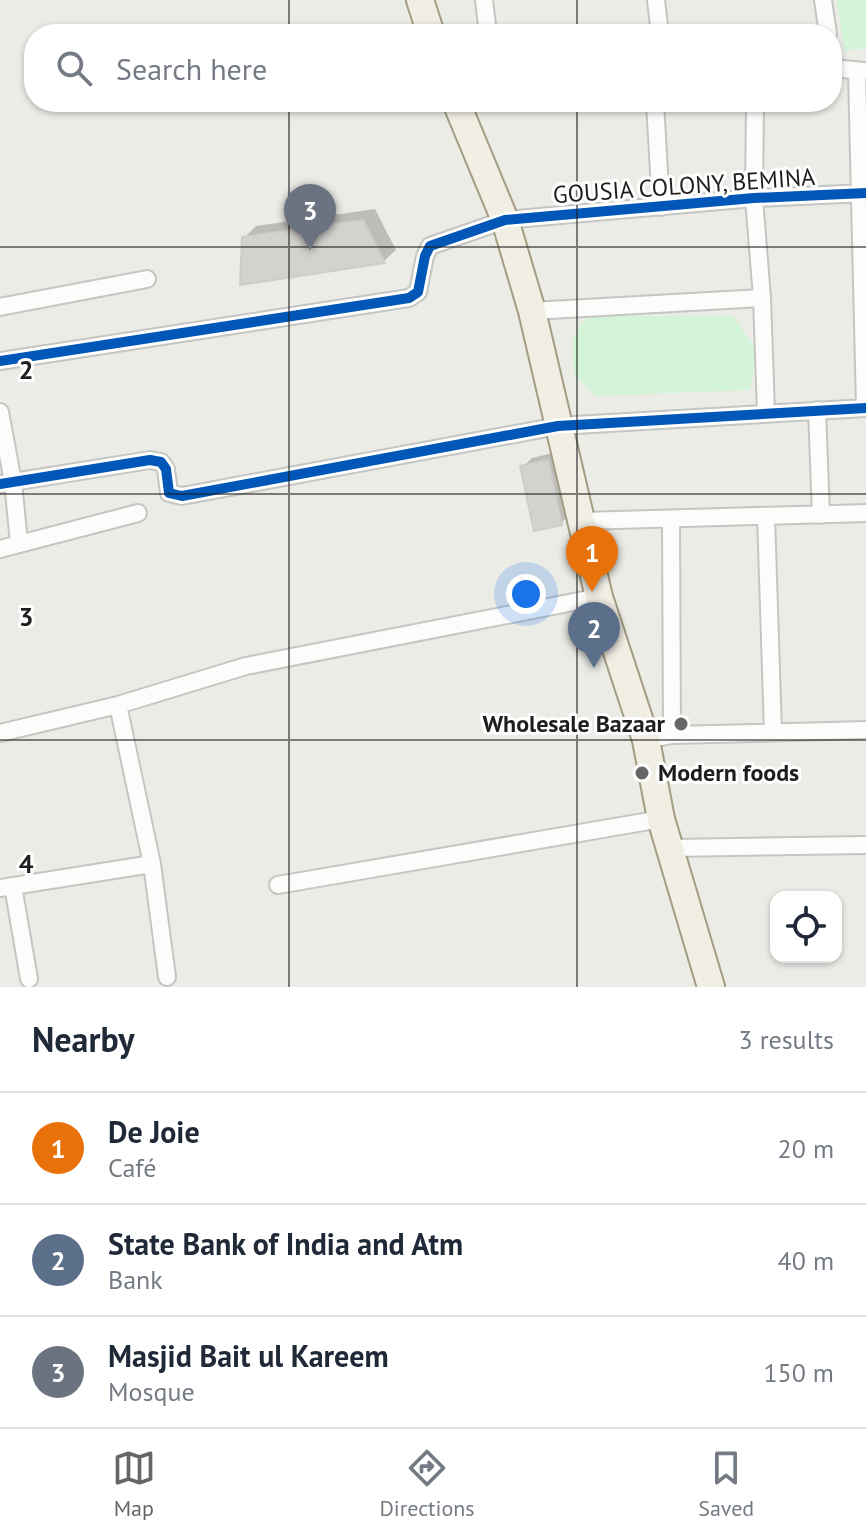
<!DOCTYPE html>
<meta charset="utf-8">
<style>
:root{--surface:#fff;--page:#f2f2f3;--text:#1f2937;--muted:#747a83;--line:#e0e1e3;--accent:#666664}
body{margin:0;font-family:"PT Sans",sans-serif;background:var(--page);color:var(--text)}
.controls{position:absolute;right:24px;bottom:24px;display:grid;overflow:hidden;border-radius:16px;box-shadow:0 2px 6px #0004}
.controls button{width:72px;height:72px;display:grid;place-items:center;padding:0;border:0;border-bottom:2px solid var(--line);background:var(--surface);color:var(--text);font:40px sans-serif}
.you{position:absolute;left:526px;top:594px;width:28px;height:28px;margin:-20px;border:6px solid #fff;border-radius:50%;background:#1a73e8;box-shadow:0 0 0 12px #1a73e833}
.badge{display:grid;place-items:center;width:52px;height:52px;border-radius:50%;background:var(--accent);color:#fff;font-size:26px;font-weight:700}
.pin{position:absolute;translate:-50% -66px;filter:drop-shadow(0 2px 4px #0008)}
.pin::after{content:'';position:absolute;top:42px;width:28px;height:24px;background:inherit;clip-path:polygon(0 0,100% 0,50% 100%)}
.list{margin:0;padding:0;list-style:none}
h2{display:flex;justify-content:space-between;align-items:center;height:104px;margin:0;padding:0 32px;font-size:34px}
h2 small{font-size:26px;font-weight:400;color:var(--muted)}
.list li{display:grid;grid-template-columns:52px 1fr auto;gap:24px;align-items:center;box-sizing:border-box;height:112px;padding:0 32px;border-top:2px solid var(--line)}
.list b{display:block;font-size:30px;white-space:nowrap}
.list p{margin:0;font-size:26px;white-space:nowrap;color:var(--muted)}
.list em{font-size:26px;font-style:normal;color:var(--muted)}
.icon{flex:none;width:44px;height:44px;fill:none;stroke:currentColor;stroke-width:2;stroke-linecap:round;stroke-linejoin:round}
.map{position:relative;flex:none;width:866px;height:987px;overflow:hidden}
.search{position:absolute;background:var(--surface);box-shadow:0 2px 6px #0004;left:24px;right:24px;top:24px;height:88px;display:flex;align-items:center;gap:20px;box-sizing:border-box;padding:0 28px;border-radius:32px;color:var(--muted);font-size:30px}
.sheet{height:440px;background:var(--surface)}
nav{display:flex;justify-content:space-around;align-items:center;box-sizing:border-box;height:112px;border-top:2px solid var(--line);background:var(--surface);font-size:22px;color:var(--muted)}
nav a{display:grid;justify-items:center;gap:4px}
nav .on{color:var(--accent)}
.map>svg:first-child{display:block}
.park{fill:#d3f4d8}
.shadow{fill:#0003}
.building{fill:#d3d2ce;stroke:#cfcdc8;stroke-width:2}
.lines{fill:none;stroke-linecap:round;stroke-linejoin:round}
.minor-casing{stroke:#c5c5c3;stroke-width:20}
.primary-casing{stroke:#a39d83;stroke-width:30}
.minor{stroke:#fcfcfb;stroke-width:16}
.primary{stroke:#f1eee4;stroke-width:26}
.cycleway-casing{stroke:#fff;stroke-width:15}
.cycleway{stroke:#0057b8;stroke-width:10}
.grid{fill:none;stroke:#1e1e1e;stroke-width:2;stroke-opacity:0.55}
.poi-dot{fill:#666664;stroke:#fff;stroke-width:3}
.labels{text-anchor:middle;stroke-width:6;stroke-linejoin:round;paint-order:stroke}
.street-label{font-size:24px;fill:#1e1e1e;stroke:#fff}
.poi-label{font-size:24px;font-weight:bold;fill:#1e1e1e;stroke:#fff;text-anchor:end}
.grid-label{font-size:26px;text-anchor:middle;font-weight:bold;fill:#1e1e1e;stroke:#fff;stroke-width:6;stroke-linejoin:round;paint-order:stroke}
</style>
<div class="map">
<svg width="866" height="987" viewBox="0 0 866 987">
<rect width="100%" height="100%" fill="#ecece7"/>
<!-- park -->
<path class="park" d="M837,0H866V49L844,50Z
M587,316H733L757,351L750,390L596,396L574,374L573,337Z"/>
<!-- shadow -->
<path class="shadow" d="M375,209L396,250L384,261L242,283L244,238L256,226Z
M557,452L570,514L561,523L523,467L532,458Z"/>
<!-- building -->
<path class="building" d="M363,220L385,263L240,285L242,237Z
M548,460L562,525L534,531L520,466Z"/>
<g class="lines">
<!-- minor casing -->
<g class="minor-casing">
<path id="minor" d="M484,0L488,34
M656,0L660,34
M823,0L828,34
M832,68L864,71
M857,71L865,408
M655,102L661,207
M755,102L754,198L762,298L766,412
M0,307L147,279
M532,311L762,298
M0,361L409,298L418,292L425,256L430,246L505,220L754,198L866,193
M817,410L821,515
M0,412L13,482L19,543
M0,484L150,460L161,462L166,469L169,493L182,496L558,426L866,408
M766,516L773,732
M671,519L672,735
M581,521L866,513
M0,549L138,513
M118,705L152,864L167,977
M0,733L118,705L246,666L599,597
M646,740L672,735L866,730
M671,848L866,845
M278,885L661,819
M13,886L29,979
M0,888L152,864"/>
</g>
<!-- primary casing -->
<g class="primary-casing">
<path id="primary" d="M420,0L431,34
M456,102L505,220L532,311L599,597L646,740L661,819L711,987"/>
</g>
<!-- minor -->
<use href="#minor" class="minor"/>
<!-- primary -->
<use href="#primary" class="primary"/>
<!-- cycleway casing -->
<g class="cycleway-casing">
<path id="cycleway" d="M0,361L409,298L418,292L425,256L430,246L505,220L754,198L866,193
M0,484L150,460L161,462L166,469L169,493L182,496L558,426L866,408"/>
</g>
<!-- cycleway -->
<use href="#cycleway" class="cycleway"/>
</g>
<!-- grid -->
<path class="grid" d="M289,0V34M577,0V34M289,102V987M577,102V987M0,247H866M0,494H866M0,740H866"/>
<!-- markers -->
<g class="poi-dot">
<circle cx="681" cy="724" r="8"/>
<circle cx="642" cy="773" r="8"/>
</g>
<g class="labels">
<!-- street labels -->
<g class="street-label">
<text transform="translate(684 186) rotate(-4)" y="8">GOUSIA COLONY, BEMINA</text>
</g>
<!-- poi labels -->
<g class="poi-label">
<text x="665" y="732">Wholesale Bazaar</text>
<text x="658" y="781" text-anchor="start">Modern foods</text>
</g>
</g>
<g class="grid-label">
<text x="26" y="379">2</text>
<text x="26" y="626">3</text>
<text x="26" y="873">4</text>
</g>
</svg>
<div class="controls">
<button><svg class="icon" aria-label="locate" viewBox="0 0 24 24"><circle cx="12" cy="12" r="6"/><path d="M12 2v4M12 18v4M2 12h4M18 12h4"/></svg></button>
</div>
<div class="you"></div>
<div class="pin badge" style="left:592px;top:592px;background:#e8710a">1</div>
<div class="pin badge" style="left:594px;top:668px;background:#5c6f8a">2</div>
<div class="pin badge" style="left:310px;top:250px;background:#6b7280">3</div>
<div class="search"><svg class="icon" aria-label="search" viewBox="0 0 24 24"><circle cx="10" cy="10" r="6"/><path d="M15 15l6 6"/></svg>Search here</div>
</div>
<section class="sheet">
<h2>Nearby<small>3 results</small></h2>
<ul class="list">
<li><span class="badge" style="background:#e8710a">1</span><div><b>De Joie</b><p>Café</p></div><em>20 m</em></li>
<li><span class="badge" style="background:#5c6f8a">2</span><div><b>State Bank of India and Atm</b><p>Bank</p></div><em>40 m</em></li>
<li><span class="badge" style="background:#6b7280">3</span><div><b>Masjid Bait ul Kareem</b><p>Mosque</p></div><em>150 m</em></li>
</ul>
</section>
<nav>
<a class="on"><svg class="icon" aria-label="map" viewBox="0 0 24 24"><path d="M3 6l6-2 6 2 6-2v14l-6 2-6-2-6 2zM9 4v14M15 6v14"/></svg>Map</a>
<a><svg class="icon" aria-label="directions" viewBox="0 0 24 24"><path d="M12 3l9 9-9 9-9-9zM9 14v-3h6M13 9l2 2-2 2"/></svg>Directions</a>
<a><svg class="icon" aria-label="saved" viewBox="0 0 24 24"><path d="M7 4h10v16l-5-4-5 4z"/></svg>Saved</a>
</nav>
